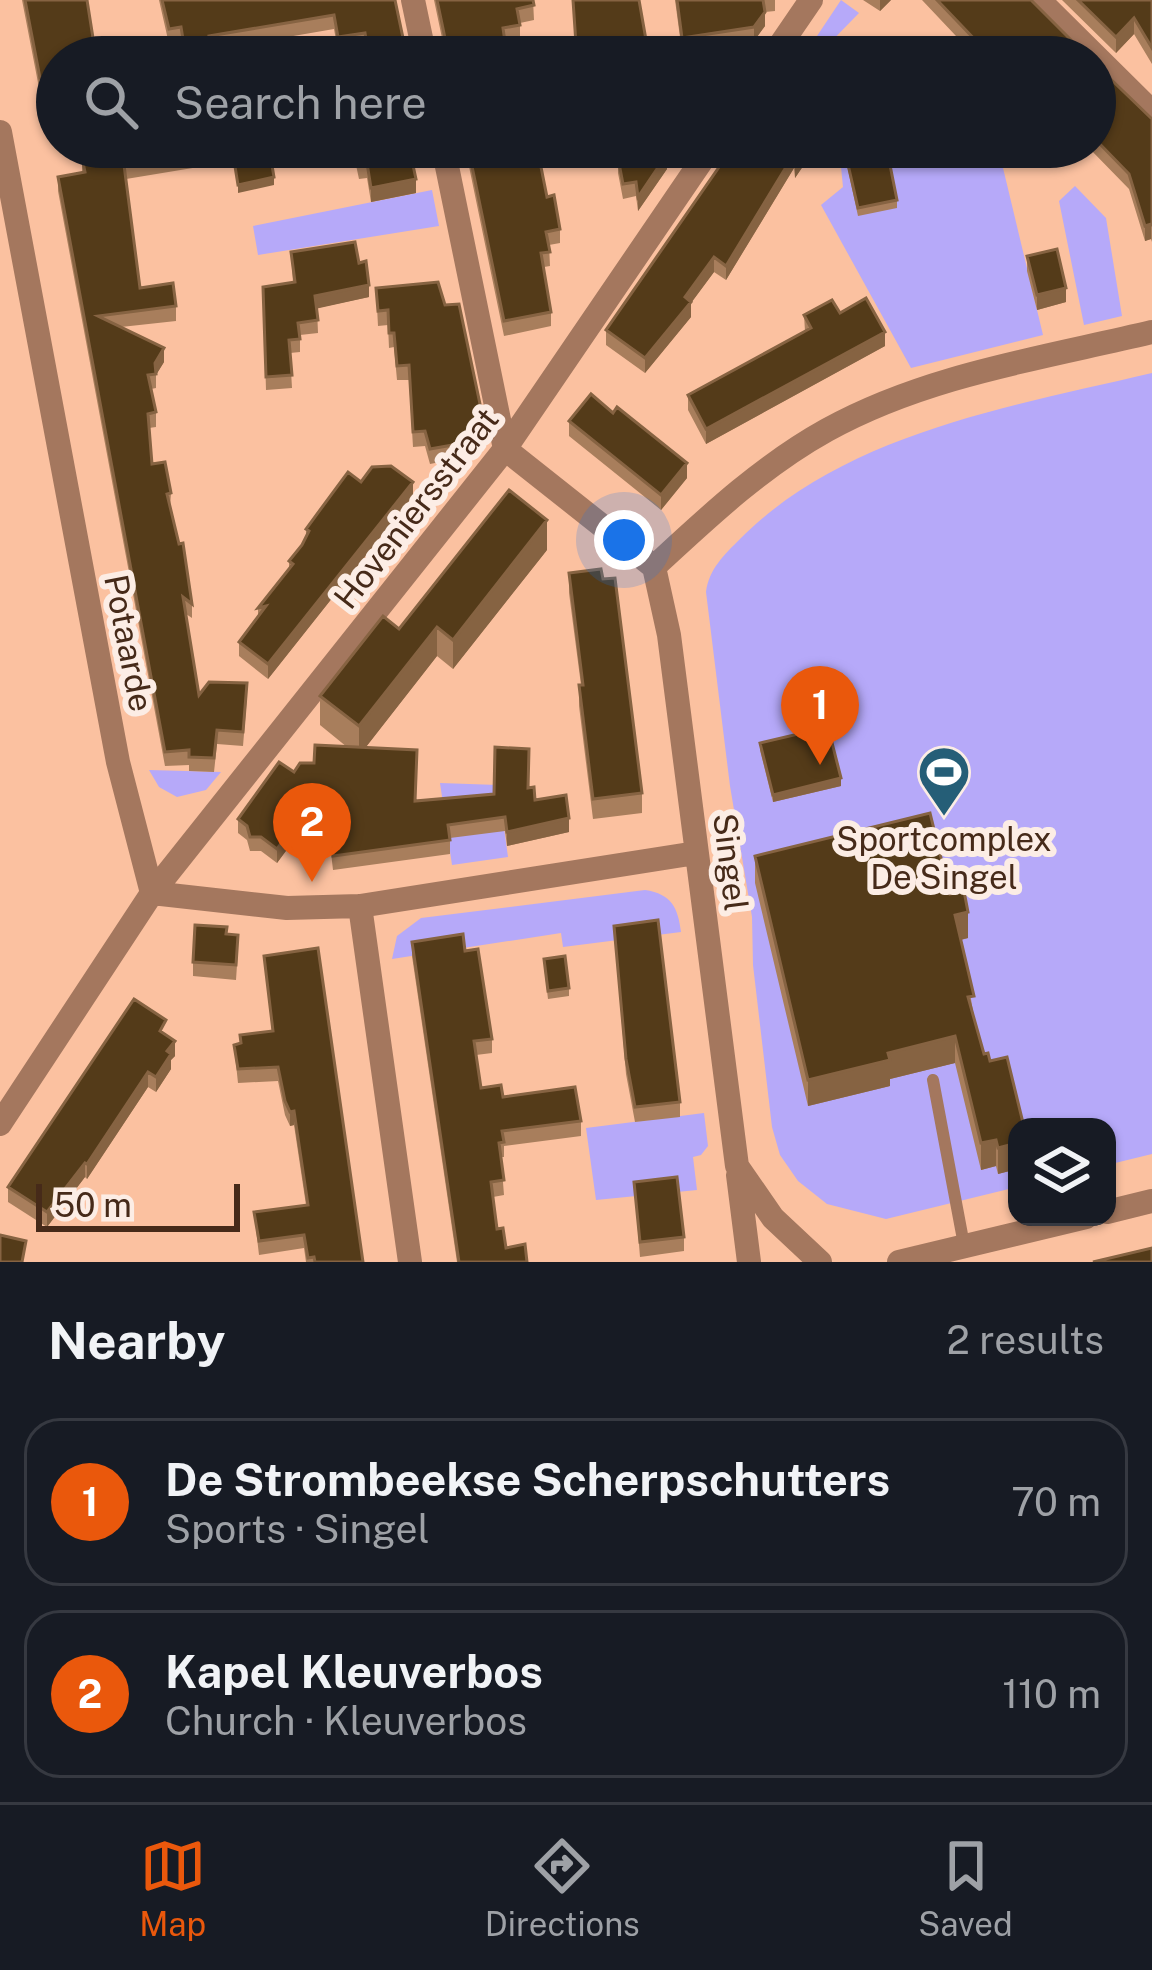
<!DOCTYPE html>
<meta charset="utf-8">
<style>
:root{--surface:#171b24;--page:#20242c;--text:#f1f3f6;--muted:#9ea1a6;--line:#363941;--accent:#ea580c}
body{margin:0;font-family:"Public Sans",sans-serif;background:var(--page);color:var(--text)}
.controls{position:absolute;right:36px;bottom:36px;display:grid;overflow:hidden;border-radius:24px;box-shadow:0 3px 9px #0004}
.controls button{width:108px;height:108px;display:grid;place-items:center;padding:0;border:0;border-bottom:3px solid var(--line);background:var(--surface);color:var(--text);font:60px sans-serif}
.scale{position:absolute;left:36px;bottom:30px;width:204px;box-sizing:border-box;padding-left:12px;border:6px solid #462a19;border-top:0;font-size:33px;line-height:42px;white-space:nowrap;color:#462a19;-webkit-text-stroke:9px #fcede5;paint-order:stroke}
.you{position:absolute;left:624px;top:540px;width:42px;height:42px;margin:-30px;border:9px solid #fff;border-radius:50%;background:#1a73e8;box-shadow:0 0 0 18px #1a73e833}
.badge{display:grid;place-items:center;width:78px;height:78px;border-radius:50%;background:var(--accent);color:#fff;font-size:39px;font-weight:700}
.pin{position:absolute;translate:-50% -99px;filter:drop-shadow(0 3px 6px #0008)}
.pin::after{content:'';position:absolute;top:63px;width:42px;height:36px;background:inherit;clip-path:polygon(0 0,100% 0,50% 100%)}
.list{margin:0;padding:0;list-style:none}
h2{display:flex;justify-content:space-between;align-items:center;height:156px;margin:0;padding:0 48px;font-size:51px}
h2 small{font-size:39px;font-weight:400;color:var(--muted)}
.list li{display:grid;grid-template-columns:78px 1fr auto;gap:36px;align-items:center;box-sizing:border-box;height:168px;margin:0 24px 24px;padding:0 24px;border:3px solid var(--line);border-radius:36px}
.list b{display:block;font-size:45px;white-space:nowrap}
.list p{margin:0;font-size:39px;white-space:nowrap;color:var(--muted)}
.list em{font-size:39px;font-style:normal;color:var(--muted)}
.icon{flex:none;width:66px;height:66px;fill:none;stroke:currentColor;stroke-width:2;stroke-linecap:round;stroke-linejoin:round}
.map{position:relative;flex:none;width:1152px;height:1262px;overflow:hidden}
.search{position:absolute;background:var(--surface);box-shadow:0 3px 9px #0004;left:36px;right:36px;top:36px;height:132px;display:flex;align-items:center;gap:30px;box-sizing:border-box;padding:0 42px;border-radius:66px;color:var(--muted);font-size:45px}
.sheet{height:540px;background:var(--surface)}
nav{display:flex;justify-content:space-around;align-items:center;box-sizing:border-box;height:168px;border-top:3px solid var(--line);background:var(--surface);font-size:33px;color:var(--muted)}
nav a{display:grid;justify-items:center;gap:6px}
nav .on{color:var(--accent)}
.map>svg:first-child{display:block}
.green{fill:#b6a9f9}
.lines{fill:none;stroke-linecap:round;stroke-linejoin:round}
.lane{stroke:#a4775e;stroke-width:12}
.street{stroke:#a4775e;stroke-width:24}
.wall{fill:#a87e5c}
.shaded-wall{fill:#866342}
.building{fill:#543b19;stroke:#866342;stroke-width:3}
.labels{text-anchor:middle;stroke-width:12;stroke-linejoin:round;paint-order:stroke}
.street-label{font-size:33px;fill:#462a19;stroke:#fcede5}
.poi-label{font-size:33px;fill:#462a19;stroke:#fcede5}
</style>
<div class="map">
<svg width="1152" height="1262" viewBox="0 0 1152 1262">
<rect width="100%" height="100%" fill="#fbc1a0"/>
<!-- green -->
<path class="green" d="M841,0L859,13L816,57H803Z
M839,147H998L1043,335L911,368L821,205L843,187Z
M1075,186L1106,218L1122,316L1084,325L1059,201Z
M432,190L439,226L258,255L253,226Z
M1152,373V1154L1107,1165V1127H1017V1187L886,1219L827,1204L798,1181L780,1155L772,1127L753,965L752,917L730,786L706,592C709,569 724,555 740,539C845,433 1013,406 1152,373Z
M149,770L221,772L206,790L177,797L159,787Z
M440,783L498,785L508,857L452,865Z
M645,890C672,894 678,908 681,932L563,947L561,933L392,959L397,936L421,918Z
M704,1113L708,1146L701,1155L693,1157L697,1190L596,1200L586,1128Z"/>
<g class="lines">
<!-- lane -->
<path class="lane" d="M933,1080L964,1245"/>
<!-- street -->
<path class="street" d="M413,0L425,57
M1039,0L1152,112
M772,57L811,0
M0,132L118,762L152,893
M443,147L505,449
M505,449L654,567
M152,893L287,908L360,906L696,853
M360,906L410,1262
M0,1124L152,893L505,449L711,147
M738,1175L749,1262
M1107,1212L1152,1201
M820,1262L773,1218L737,1166L669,635L654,567C708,517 762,466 827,430C926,375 1043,358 1152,332
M899,1262L1086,1217"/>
</g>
<!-- wall -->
<path class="wall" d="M22,0H87L57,57V90L40,93Z
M159,0H395L407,57H367L365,47L338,51L334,29L212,50L213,57H184L181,42L169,44Z
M434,0H533L534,20L520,23V39L505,42L507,57H446Z
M675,0H775V11L765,12V26L754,41L682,52Z
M863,0H891L880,11Z
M922,0H1031L1088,57H973V54Z
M1062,0H1152V64L1134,34L1116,53Z
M1095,64L1152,119V242L1151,239L1145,241L1129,189L1088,147H1095Z
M229,147V162L126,179L140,288L176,306V321L121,327L164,362L156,375V388L151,389L156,412V427L149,428L152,464L171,493L170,507L192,604V618L186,614L199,695L247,697L243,746L217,744L214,772L189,771V765L165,766L58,191V177L82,172V157Z
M339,147H409L416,193L371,202L367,178L359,179L356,165L345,167Z
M465,147H537L547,197L560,229V243L549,245L550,266L544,267L551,312V326L504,336Z
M627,147H666L667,169L638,211L636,196L623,199L618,173V158L628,156Z
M733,147H816L795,178L794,168L726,280L714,272L691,303V317L645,373L606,345V330Z
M843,147H870L871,154L897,200V208L858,216Z
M291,252L359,263L369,297L317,308L318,333L300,335V352L290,353L292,388L266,390L263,287L293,282Z
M1027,256L1066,302L1037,310L1027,271Z
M376,288L485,443L475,455L430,464L425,446L413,447L409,380H397L394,347L389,348L388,325L378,326Z
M840,313L885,346L706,444L688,410V395L805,331L804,315Z
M569,421L687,478L661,510L569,436Z
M361,482L413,496L268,679L239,656V642L258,618V608L289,569V561L302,545L306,536V529Z
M547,550L453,669L437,656L365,748L415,800L494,794L529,788L535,800L569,832L507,846L505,831L450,838V854L333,870L330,844L305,825L277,863L261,851H250L247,840L238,833V819L294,772L347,747L320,725V696L399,629Z
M569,573L642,793V813L593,819L579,706V685H581L569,593Z
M760,743L841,786L773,802L760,750Z
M755,856L950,894L968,938L961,940L974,1017L984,1054L1017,1127V1169L998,1174L996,1166L981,1170L955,1063L890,1079V1086L808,1106L755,883Z
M614,926L680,1102V1117L635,1122L626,1074Z
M412,942L465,951L492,1039V1053L476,1055L481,1088L503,1097L581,1121V1136L504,1146V1157H501L504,1195L493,1197L497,1229L506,1248L527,1262H457L412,956Z
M238,950L236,980L193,976V962Z
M264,956L363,1262H306L304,1248L259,1255L254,1212L306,1205L294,1125L290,1126L285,1115L278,1081L238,1083L234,1045L240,1043V1035L272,1031Z
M544,966L569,988V996L548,999Z
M166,1035L175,1056L171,1060V1069L156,1092L148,1087L87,1179L85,1177L47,1227L8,1202V1187Z
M634,1182L684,1237V1251L640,1257Z"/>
<!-- shaded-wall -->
<path class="shaded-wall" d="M880,0H891L880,11Z
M765,12V26L754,41V27Z
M1134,18V34L1116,53V37Z
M806,147H816L795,178V163Z
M667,154V169L638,211V197Z
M794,154V168L726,280V266Z
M274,177V185L238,193V185Z
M416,179V193L371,202V188Z
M1151,224V239L1145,241V226Z
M714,257V272L691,303V317L645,373V358Z
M369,285V297L315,309V296Z
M1066,288V302L1037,310V295Z
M885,332V346L706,444V429Z
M164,348V362L156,375L155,363Z
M485,428V443L475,455V441Z
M687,463V478L661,510V495Z
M413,482V496L268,679V664Z
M547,520V550L453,669V640Z
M437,627V656L359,756V726Z
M841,778V786L773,802V795Z
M305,811V825L277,863V849Z
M569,818V832L507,846V832Z
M968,912V938L955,941V915Z
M955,1036V1063L890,1079V1086L808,1106V1080L888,1053Z
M175,1041V1056L171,1060V1069L156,1092V1077L167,1051Z
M148,1072V1087L87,1179V1164Z
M294,1111V1125L290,1126V1112Z
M996,1140V1166L981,1170V1143Z
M1017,1143V1169L998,1174V1148Z
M85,1163V1177L47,1227V1212Z"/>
<!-- building -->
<path class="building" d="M25,0H87L96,57H57V75L40,78Z
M162,0H395L407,57H369L365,33L338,37L334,15L209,36L213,57H186L181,27L169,29Z
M437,0H533L534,5L517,9L520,25L503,28L507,57H449Z
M573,0H639L649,57H554L552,49L576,44Z
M677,0H763L765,12L754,27L682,38Z
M937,0H1031L1088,57H978L973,52L980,45Z
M1078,0H1152V48L1134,18L1116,37Z
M1095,64L1152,119V226L1151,224L1145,226L1129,174L1095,139Z
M103,147H229L124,165L140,288L173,283L176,306L98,316L164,348L155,363L156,374L148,375L156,412L148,414L152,464L165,462L171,493L167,494L179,544L183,543L192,604L183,597L199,695L209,682L247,683L243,732L217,730L214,758L189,757V750L165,752L58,177L85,172L82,157L95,155L94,148Z
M343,147H409L416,179L371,188L367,163L359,165L356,151L345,153Z
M468,147H537L547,197L554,195L560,229L546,232L550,252L541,253L551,312L504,321Z
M629,147H666L667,154L638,197L636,182L623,184L618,158L631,156Z
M733,147H806L795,163L794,154L726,266L714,257L685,297L691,302L645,358L606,330Z
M844,147H870L871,154L887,150L897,200L858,208Z
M269,148L274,177L238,185L233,154Z
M355,242L359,263L366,261L369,285L315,296L318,320L298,323L300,339L289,340L292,375L266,377L263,287L295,282L291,252Z
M1057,249L1066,288L1037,295L1027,256Z
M438,282L445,305L459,304L485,428L475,441L430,449L425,431L413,432L409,365L397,366L394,333H389L388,310L378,311L376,288Z
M866,298L885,332L706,429L688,395L811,328L804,315L832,300L840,313Z
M591,394L613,413L617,407L687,463L661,495L569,421Z
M391,466L413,482L268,664L239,642L266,606L258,608L293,564L289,561L302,545L309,531L306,529L348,472L361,482L372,467Z
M509,490L547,520L453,640L437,627L359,726L320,696L383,616L399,629Z
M601,569L603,579L615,578L642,793L593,799L579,685H583L569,573Z
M828,727L841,778L773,795L760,743Z
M315,745L417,750L415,801L494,794L495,747L529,749L528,788L534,787L535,800L566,795L569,818L507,832L505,817L448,825L450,840L333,856L330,830L305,811L277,849L261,837H250L247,826L238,819L279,762L294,772L300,763H314Z
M930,813L950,894L964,891L968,912L955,915L974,996L968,997L984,1054L988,1053L990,1061L1007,1057L1024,1127H1017V1143L998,1148L996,1140L981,1143L955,1036L888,1053L890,1060L808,1080L755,856Z
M658,920L680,1102L635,1107L626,1059L614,926Z
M195,925L227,927L226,934L238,935L236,965L193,962Z
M463,934L465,951L478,949L492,1039L474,1041L481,1088L501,1085L503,1097L575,1087L581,1121L502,1131L504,1142L499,1143L504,1180L491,1182L497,1229L503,1228L506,1248L525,1244L527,1262H459L412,942Z
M318,948L363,1262H315L314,1257L308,1258L304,1235L259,1241L254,1212L308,1205L294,1111L290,1112L285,1101L278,1067L238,1069L234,1045L241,1043L240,1035L273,1031L264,956Z
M565,956L569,988L548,991L544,959Z
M134,999L166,1020L160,1031L175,1041L167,1051L171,1054L156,1077L148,1072L87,1164L85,1163L47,1212L8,1187Z
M677,1177L684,1237L640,1242L634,1182Z
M0,1235L26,1241L22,1262H0Z
M1152,1248V1262H1093Z"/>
<!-- icons -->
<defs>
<g id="stadium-pin" transform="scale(2.7)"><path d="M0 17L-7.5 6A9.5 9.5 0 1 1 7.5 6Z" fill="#255e77" stroke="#fcede5"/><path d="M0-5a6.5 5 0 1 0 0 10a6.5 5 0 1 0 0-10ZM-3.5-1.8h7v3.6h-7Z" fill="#fff"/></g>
</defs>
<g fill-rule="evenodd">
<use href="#stadium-pin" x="944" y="772"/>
</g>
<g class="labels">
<!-- street labels -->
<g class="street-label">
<text transform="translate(416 508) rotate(-52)" y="12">Hoveniersstraat</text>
<text transform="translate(129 643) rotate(79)" y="12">Potaarde</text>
<text transform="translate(731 862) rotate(83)" y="12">Singel</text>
</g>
<!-- poi labels -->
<g class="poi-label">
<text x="944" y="851">Sportcomplex<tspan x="944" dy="38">De Singel</tspan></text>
</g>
</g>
</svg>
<div class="controls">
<button><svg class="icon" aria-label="layers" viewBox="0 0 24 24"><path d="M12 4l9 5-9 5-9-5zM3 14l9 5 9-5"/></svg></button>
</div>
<div class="scale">50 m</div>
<div class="you"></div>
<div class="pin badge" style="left:820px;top:765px">1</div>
<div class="pin badge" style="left:312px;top:882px">2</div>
<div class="search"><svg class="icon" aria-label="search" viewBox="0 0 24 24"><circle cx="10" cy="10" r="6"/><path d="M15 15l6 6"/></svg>Search here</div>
</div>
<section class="sheet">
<h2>Nearby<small>2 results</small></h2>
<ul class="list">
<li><span class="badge">1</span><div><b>De Strombeekse Scherpschutters</b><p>Sports · Singel</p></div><em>70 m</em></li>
<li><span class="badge">2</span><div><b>Kapel Kleuverbos</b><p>Church · Kleuverbos</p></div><em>110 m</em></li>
</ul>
</section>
<nav>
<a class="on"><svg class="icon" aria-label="map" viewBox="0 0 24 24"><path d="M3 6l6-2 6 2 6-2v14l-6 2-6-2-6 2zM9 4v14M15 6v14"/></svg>Map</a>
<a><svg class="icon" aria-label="directions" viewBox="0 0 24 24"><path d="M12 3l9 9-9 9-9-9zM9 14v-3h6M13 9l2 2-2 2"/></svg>Directions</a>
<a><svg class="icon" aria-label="saved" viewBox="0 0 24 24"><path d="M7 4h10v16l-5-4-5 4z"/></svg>Saved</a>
</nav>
